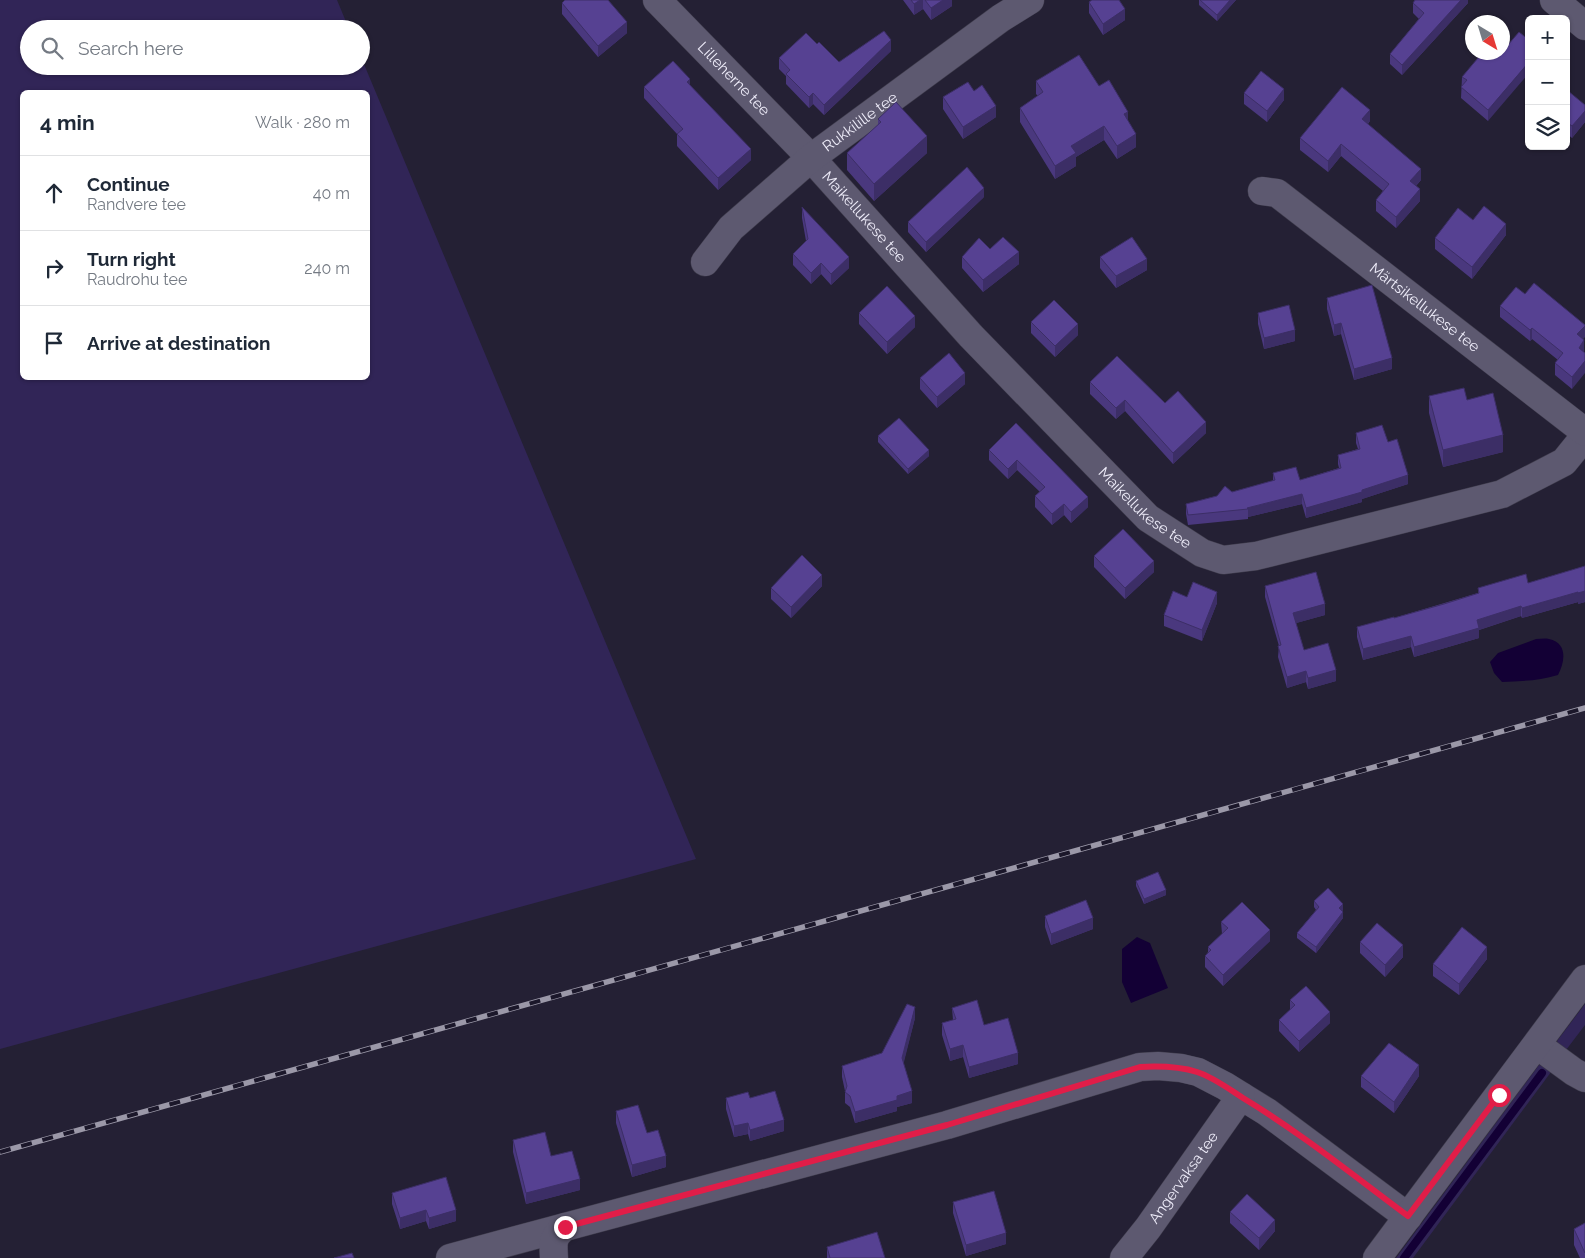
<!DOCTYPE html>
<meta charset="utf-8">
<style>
:root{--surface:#fff;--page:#f6f6f7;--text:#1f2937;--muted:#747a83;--line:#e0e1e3}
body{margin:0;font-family:Raleway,sans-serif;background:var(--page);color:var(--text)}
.controls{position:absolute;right:15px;top:15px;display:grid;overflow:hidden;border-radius:8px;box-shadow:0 1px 4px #0004}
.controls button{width:45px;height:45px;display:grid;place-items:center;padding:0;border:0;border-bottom:1px solid var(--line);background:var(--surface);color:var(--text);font:25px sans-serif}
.compass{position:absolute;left:1465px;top:15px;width:45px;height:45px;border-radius:50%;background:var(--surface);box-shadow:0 1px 4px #0004;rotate:142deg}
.stop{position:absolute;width:15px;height:15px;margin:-11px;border:4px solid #e11d48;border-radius:50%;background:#fff}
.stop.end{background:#e11d48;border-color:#fff;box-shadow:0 1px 5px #0008}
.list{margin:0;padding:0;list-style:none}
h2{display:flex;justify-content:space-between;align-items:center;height:65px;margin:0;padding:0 20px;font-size:21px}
h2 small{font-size:16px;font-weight:400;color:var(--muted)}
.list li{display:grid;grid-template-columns:32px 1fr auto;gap:15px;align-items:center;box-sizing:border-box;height:75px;padding:0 20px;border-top:1px solid var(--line)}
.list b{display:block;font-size:19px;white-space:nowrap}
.list p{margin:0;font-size:16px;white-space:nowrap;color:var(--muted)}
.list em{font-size:16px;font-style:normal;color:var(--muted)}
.icon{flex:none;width:28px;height:28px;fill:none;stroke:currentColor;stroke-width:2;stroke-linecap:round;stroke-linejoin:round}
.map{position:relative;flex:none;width:1585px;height:1258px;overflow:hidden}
.search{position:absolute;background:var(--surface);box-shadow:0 1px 4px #0004;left:20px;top:20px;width:350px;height:55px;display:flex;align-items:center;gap:12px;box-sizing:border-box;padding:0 18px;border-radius:28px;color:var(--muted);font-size:19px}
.panel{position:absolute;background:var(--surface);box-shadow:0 1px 4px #0004;left:20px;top:90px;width:350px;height:290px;border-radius:8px}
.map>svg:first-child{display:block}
.green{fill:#312557;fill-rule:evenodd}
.water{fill:#130035}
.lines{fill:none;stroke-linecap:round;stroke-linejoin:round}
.stream{stroke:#130035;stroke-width:8}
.minor-casing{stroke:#3f3c4c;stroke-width:29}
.minor{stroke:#5d5970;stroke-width:28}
.rail-casing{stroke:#9b98a8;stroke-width:5.5}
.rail{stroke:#1b172a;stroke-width:4;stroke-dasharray:11;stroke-linecap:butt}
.wall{fill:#4a387e}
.shaded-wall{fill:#3c2e66}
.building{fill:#564192;stroke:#3c2e66}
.route{stroke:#e11d48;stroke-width:6}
.labels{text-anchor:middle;stroke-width:4;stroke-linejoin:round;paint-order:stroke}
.street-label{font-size:15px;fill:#eeecf9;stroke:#1b172a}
</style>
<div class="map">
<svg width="1585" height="1258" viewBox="0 0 1585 1258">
<rect width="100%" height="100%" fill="#242034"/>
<!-- green -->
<path class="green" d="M0,0H337L349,29H29V66H361V57L696,859L0,1049ZM22,92H368V378H22Z
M1585,1004V1025L1563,1054L1557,1041Z
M1539,1065L1554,1068L1413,1258H1396Z"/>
<!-- water -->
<path class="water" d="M1536,639C1540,639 1545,638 1549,639C1568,643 1565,662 1558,675C1539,681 1521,681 1502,682L1494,673L1490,662L1498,653Z
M1137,937L1150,943L1168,988L1131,1003L1122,982V949Z"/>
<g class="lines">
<!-- stream -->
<path class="stream" d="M1404,1258L1542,1073"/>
<!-- minor casing -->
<g class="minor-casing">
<g id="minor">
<path id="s1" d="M657,0L811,158L971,336L1148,518L1202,553L1223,560L1256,556L1502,494L1564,462L1585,436"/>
<path d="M1554,0L1585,26"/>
<path id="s2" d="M1262,191L1277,193L1585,432"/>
<path id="s3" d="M705,262L731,228L811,158L1001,18L1030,0"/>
<path d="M1537,1045L1574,1072L1585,1078"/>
<path d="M450,1258L565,1227"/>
<path d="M554,1258C553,1242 552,1237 565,1227L947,1125L1140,1067L1158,1066L1181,1068L1198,1072L1225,1086L1267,1112L1408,1217"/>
<path id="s4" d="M1124,1258L1148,1228L1241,1096"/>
<path d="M1377,1258L1585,979"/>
</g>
</g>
<!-- minor -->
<use href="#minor" class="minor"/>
<!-- rail casing -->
<g class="rail-casing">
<path id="rail" d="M0,1152L1585,708"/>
</g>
<!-- rail -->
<use href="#rail" class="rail"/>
</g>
<!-- wall -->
<path class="wall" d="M903,0H952V6L931,20L923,9L914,15Z
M1199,0H1236L1217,21L1199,5Z
M1468,0V3L1402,75L1390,64V54L1419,19L1413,13V3Z
M1089,2L1125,20L1103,35L1089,13Z
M562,3L627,33L598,57L562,14Z
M817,44L839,62L891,51L824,115L813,104L809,108L786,84V76L779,69V58Z
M1507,46L1488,121L1461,98L1462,77Z
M1036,81L1099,86L1128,121L1136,147L1117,159L1104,140L1076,157V166L1055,179L1020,122V108L1038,96L1036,94Z
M690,86L751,160L718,190L677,146V134L644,98V87Z
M974,91L996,117L963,139L943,109V97Z
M1566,91L1585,105V122L1572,138L1566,133Z
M1244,93L1284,100L1267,122L1244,104Z
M878,119L927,153L874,201L847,170V153L878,125Z
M1370,121L1368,124L1421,180L1416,186L1420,201L1396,228L1376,211V200L1383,191L1341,156L1328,172L1300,150V138Z
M984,197L926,252L908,232V222Z
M802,207L849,268L831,285L821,274L811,284L793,265V254L806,241L802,218Z
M1473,220L1506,235L1472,279L1435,249V238Z
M962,257L1019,264L983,292L962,268Z
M1100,257L1147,270L1116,288L1100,268Z
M1327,298L1392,369L1354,380L1341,334L1334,336L1327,309Z
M1500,306L1583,339L1584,351L1572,389L1555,375V363L1558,360L1532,339L1530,341L1500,317Z
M859,313L915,327L887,354L859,324Z
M1258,313L1295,341L1264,349L1258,324Z
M1031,322L1078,335L1055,357L1031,333Z
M920,378L965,384L937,408L920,389Z
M1090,382L1206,433L1173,464L1125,411L1116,419L1090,394Z
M1429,396L1467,400L1503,452L1443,467L1429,413Z
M1016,423L1088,507L1071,523L1064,515L1052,525L1035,507V496L1040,492L1017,470L1008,479L989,460V450Z
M1356,433L1388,442L1408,484L1362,499V502L1306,518L1302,504L1248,517V519L1188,525L1186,514V504L1273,481V473L1300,480L1339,468L1338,464V455L1358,449L1356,443Z
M878,436L929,456L908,474L878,442Z
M1094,556L1154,572L1125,599L1094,567Z
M1585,566V602L1578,604V602L1522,618L1521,616L1479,630V638L1414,657L1411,647L1363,660L1357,637V627L1394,618L1478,593V588L1528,583Z
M822,586L791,618L771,599V588Z
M1265,586L1325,615L1296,623L1304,650L1336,681L1308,689L1306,682L1287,688L1278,657L1279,646L1265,597Z
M1187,597L1217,603L1202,641L1164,626V615Z
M1136,881L1166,895L1144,904L1136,886Z
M1314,901L1343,910L1342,911L1343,918L1316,953L1297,938V933L1316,910L1314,907Z
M1045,916L1093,929L1051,945L1045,927Z
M1221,922L1270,941L1223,986L1205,967V956L1208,952V947L1222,934Z
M1360,942L1403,957L1385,977L1360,953Z
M1487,959L1459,995L1433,976V964Z
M1290,1000L1330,1023L1299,1052L1279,1031V1020L1290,1010Z
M952,1008L984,1025L1018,1064L969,1078L963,1057L950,1061L942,1035V1023L953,1020Z
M915,1018L903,1064L912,1103L897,1107V1111L855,1123L850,1107L845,1103V1091L842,1077V1066L882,1053Z
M1361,1076H1419L1394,1113L1361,1087Z
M726,1098H750L784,1131L750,1141L748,1134L734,1137L726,1109Z
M616,1111L647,1133L666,1167L632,1177L616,1123Z
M513,1140L551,1156L580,1190L526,1204L513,1152Z
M392,1193L456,1221L429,1229L426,1221L400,1229L392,1204Z
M953,1202L1006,1244L966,1256L953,1213Z
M1230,1212L1275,1231L1259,1250L1230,1223Z
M1585,1223V1258H1580L1574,1245V1229Z
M827,1247L885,1258H827Z"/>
<!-- shaded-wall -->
<path class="shaded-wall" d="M920,0H923V9L914,15V4Z
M943,0H952V6L931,20V8Z
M1230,0H1236L1217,21V15Z
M1461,0H1468V3L1402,75V65Z
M1125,9V20L1103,35V24Z
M627,22V33L598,57V46Z
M891,40V51L824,115V105Z
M1529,62V73L1488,121V110Z
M690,79V90L687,82Z
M1284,89V100L1267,122V111Z
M813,93V104L809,108V97Z
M996,106V117L963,139V127Z
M1370,110V121L1362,130V119Z
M1585,111V122L1572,138V126Z
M1128,112V125L1124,114Z
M1104,126V140L1076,157V166L1055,179V166L1071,146Z
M1136,134V147L1117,159V146Z
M927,136V153L874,201V184Z
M1341,144V156L1328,172V161Z
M751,149V160L718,190V178Z
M1421,169V180L1410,192V181Z
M984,188V197L926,252V242Z
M1420,189V201L1396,228V217Z
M1506,224V235L1472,279V267Z
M1019,252V264L983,292V280Z
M849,257V268L831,285V274Z
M1147,259V270L1116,288V276Z
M821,263V274L811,284V273Z
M915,316V327L887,354V342Z
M1341,323V334L1334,336V325Z
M1078,324V335L1055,357V346Z
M1585,326V337L1577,346V334Z
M1532,328V339L1530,341V330Z
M1295,330V341L1264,349V338Z
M1584,340V351L1579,359V348Z
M1392,358V369L1354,380V369Z
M1585,361V373L1572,389V377Z
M965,373V384L937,408V397Z
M1125,400V411L1116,419V408Z
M1206,422V433L1173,464V453Z
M1503,435V452L1443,467V450Z
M929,450V456L908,474V469Z
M1017,460V470L1008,479V469Z
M1408,475V484L1362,499V502L1306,518V508Z
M1302,494V504L1248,517V509L1247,508Z
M1088,497V507L1071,523V512Z
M1064,504V515L1052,525V514Z
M1154,561V572L1125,599V588Z
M822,575V586L791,618V607Z
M1585,591V602L1578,604V593Z
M1217,592V603L1202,641V630Z
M1578,592V602L1522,618V608Z
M1325,604V615L1293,624V613Z
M1521,606V616L1479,630V638L1414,657V647L1477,620Z
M1411,636V647L1363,660V649Z
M1336,670V681L1308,689V678Z
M1306,671V682L1287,688V677Z
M1166,890V895L1144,904V899Z
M1343,904V910L1339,914V908Z
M1343,912V918L1316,953V947Z
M1093,918V929L1051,945V934Z
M1270,930V941L1223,986V975Z
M1403,945V957L1385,977V965Z
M1487,947V959L1459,995V984Z
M915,1007V1018L902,1070V1058Z
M1330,1012V1023L1299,1052V1041Z
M963,1045V1057L950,1061V1049Z
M1018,1053V1064L969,1078V1067Z
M1419,1065V1076L1394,1113V1102Z
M912,1091V1103L897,1107V1111L855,1123V1112L897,1096Z
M784,1120V1131L750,1141V1130Z
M748,1123V1134L734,1137V1126Z
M666,1156V1167L632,1177V1165Z
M580,1179V1190L526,1204V1193Z
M426,1210V1221L400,1229V1218Z
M456,1210V1221L429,1229V1218Z
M1275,1220V1231L1259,1250V1238Z
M1006,1233V1244L966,1256V1245Z"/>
<!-- building -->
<path class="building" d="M565,0H608L627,22L598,46L562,3Z
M911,0H920L914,4Z
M925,0H943L931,8Z
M1092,0H1119L1125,9L1103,24L1089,2Z
M1200,0H1230L1217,15Z
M1415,0H1461L1402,65L1390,54L1424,13L1413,3Z
M884,31L891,40L824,105L813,93L809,97L786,74L790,70L779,58L806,33L817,44L819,42L839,62Z
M1519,32L1529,40V62L1488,110L1461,87L1467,80L1462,77L1483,52H1502V42L1507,46Z
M1079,55L1099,86L1109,80L1128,112L1124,114L1136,134L1117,146L1104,126L1071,146L1076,153L1055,166L1020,108L1043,92L1036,81Z
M673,61L690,79L687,82L751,149L718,178L677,134L683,129L644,87Z
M1261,71L1284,89L1267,111L1244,93Z
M968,82L974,91L982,85L996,106L963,127L943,97Z
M1342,87L1370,110L1362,119L1421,169L1410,181L1420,189L1396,217L1376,200L1389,184L1341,144L1328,161L1300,138Z
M1567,90L1585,105V111L1572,126L1566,122Z
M896,102L927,136L874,184L847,153L881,122L878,119Z
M967,167L984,188L926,242L908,222Z
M1484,206L1506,224L1472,267L1435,238L1458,208L1473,220Z
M802,207L849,257L831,274L821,263L811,273L793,254L808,239Z
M1003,237L1019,252L983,280L962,257L979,238L990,249Z
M1132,237L1147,259L1116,276L1100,257Z
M1534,283L1585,325V326L1577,334L1584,340L1579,348L1585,353V361L1572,377L1555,363L1563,353L1532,328L1530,330L1500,306L1516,287L1525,294Z
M1372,285L1392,358L1354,369L1341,323L1334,325L1327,298Z
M887,286L915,316L887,342L859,313Z
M1054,300L1078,324L1055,346L1031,322Z
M1289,305L1295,330L1264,338L1258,313Z
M949,353L965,373L937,397L920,378Z
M1117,356L1165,403L1178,391L1206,422L1173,453L1125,400L1116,408L1090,382Z
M1464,388L1467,400L1493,393L1503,435L1443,450L1429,396Z
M899,418L929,450L908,469L878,436Z
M1016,423L1088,497L1071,512L1064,504L1052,514L1035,496L1045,487L1017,460L1008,469L989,450Z
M1382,425L1388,442L1397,439L1408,475L1362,490V492L1306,508L1302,494L1247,508L1248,509L1188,515L1186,504L1217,496L1225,486L1232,492L1275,480L1273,473L1296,467L1300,480L1341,468L1338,455L1360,449L1356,433Z
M1123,529L1154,561L1125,588L1094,556Z
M802,555L822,575L791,607L771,588Z
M1585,566V591L1578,593V592L1522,608L1521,606L1477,620L1479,628L1414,647L1411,636L1363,649L1357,627L1394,617V618L1444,604L1479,593L1478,588L1526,574L1528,583Z
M1316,572L1325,604L1293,613L1304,650L1328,643L1336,670L1308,678L1306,671L1287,677L1278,646L1281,645L1265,586Z
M1193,582L1217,592L1202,630L1164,615L1173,591L1187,597Z
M1158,872L1166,890L1144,899L1136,881Z
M1328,888L1343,904L1339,908L1343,912L1316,947L1297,933L1319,907L1314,901Z
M1086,900L1093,918L1051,934L1045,916Z
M1242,902L1270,930L1223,975L1205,956L1211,950L1208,947L1228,928L1221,922Z
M1377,923L1403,945L1385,965L1360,942Z
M1462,927L1487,947L1459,984L1433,964Z
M1306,986L1330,1012L1299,1041L1279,1020L1295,1005L1290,1000Z
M977,1000L984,1025L1008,1018L1018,1053L969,1067L963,1045L950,1049L942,1023L956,1019L952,1008Z
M907,1004L915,1007L902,1058L912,1091L897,1096V1100L855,1112L850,1096L845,1092L847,1086L842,1066L882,1053Z
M1389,1043L1419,1065L1394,1102L1361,1076Z
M775,1091L784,1120L750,1130L748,1123L734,1126L726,1098L748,1092L750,1098Z
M638,1105L647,1133L658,1130L666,1156L632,1165L616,1111Z
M545,1132L551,1156L572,1151L580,1179L526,1193L513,1140Z
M446,1177L456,1210L429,1218L426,1210L400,1218L392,1193Z
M994,1191L1006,1233L966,1245L953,1202Z
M1247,1194L1275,1220L1259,1238L1230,1212Z
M1585,1223V1253L1574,1229Z
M877,1232L885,1258H830L827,1247Z
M352,1253L354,1258H334Z"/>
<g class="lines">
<!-- route -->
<path class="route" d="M565,1227L947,1125L1140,1067C1159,1066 1178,1066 1197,1072C1213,1077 1229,1089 1243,1098C1301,1133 1354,1176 1408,1216L1499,1095"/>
</g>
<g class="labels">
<!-- street labels -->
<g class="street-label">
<text dy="5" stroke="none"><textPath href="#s1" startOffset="110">Lilleherne tee</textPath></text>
<text dy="5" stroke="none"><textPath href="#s3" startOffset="210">Rukkilille tee</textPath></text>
<text dy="5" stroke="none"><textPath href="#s1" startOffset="300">Maikellukese tee</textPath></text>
<text dy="5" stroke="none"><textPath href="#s2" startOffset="202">Märtsikellukese tee</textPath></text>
<text dy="5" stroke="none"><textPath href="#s1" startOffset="705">Maikellukese tee</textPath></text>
<text dy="5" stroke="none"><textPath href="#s4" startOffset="100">Angervaksa tee</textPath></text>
</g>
</g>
</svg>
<div class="controls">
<button>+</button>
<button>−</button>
<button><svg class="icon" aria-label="layers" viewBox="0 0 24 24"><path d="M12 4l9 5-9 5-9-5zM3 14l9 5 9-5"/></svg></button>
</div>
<svg class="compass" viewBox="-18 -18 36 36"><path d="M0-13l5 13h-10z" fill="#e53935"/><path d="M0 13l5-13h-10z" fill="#747a83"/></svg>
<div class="stop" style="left:1499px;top:1095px"></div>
<div class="stop end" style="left:565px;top:1227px"></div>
<div class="search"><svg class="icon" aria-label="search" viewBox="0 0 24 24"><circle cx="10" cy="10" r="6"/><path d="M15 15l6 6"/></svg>Search here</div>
<section class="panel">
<h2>4 min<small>Walk · 280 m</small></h2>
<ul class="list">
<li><svg class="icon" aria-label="ahead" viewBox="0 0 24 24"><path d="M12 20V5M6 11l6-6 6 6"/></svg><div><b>Continue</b><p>Randvere tee</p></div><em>40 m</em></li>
<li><svg class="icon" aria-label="right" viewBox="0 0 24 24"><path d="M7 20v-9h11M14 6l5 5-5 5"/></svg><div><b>Turn right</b><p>Raudrohu tee</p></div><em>240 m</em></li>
<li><svg class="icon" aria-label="arrive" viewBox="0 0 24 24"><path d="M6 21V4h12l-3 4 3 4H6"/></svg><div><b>Arrive at destination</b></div></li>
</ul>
</section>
</div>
